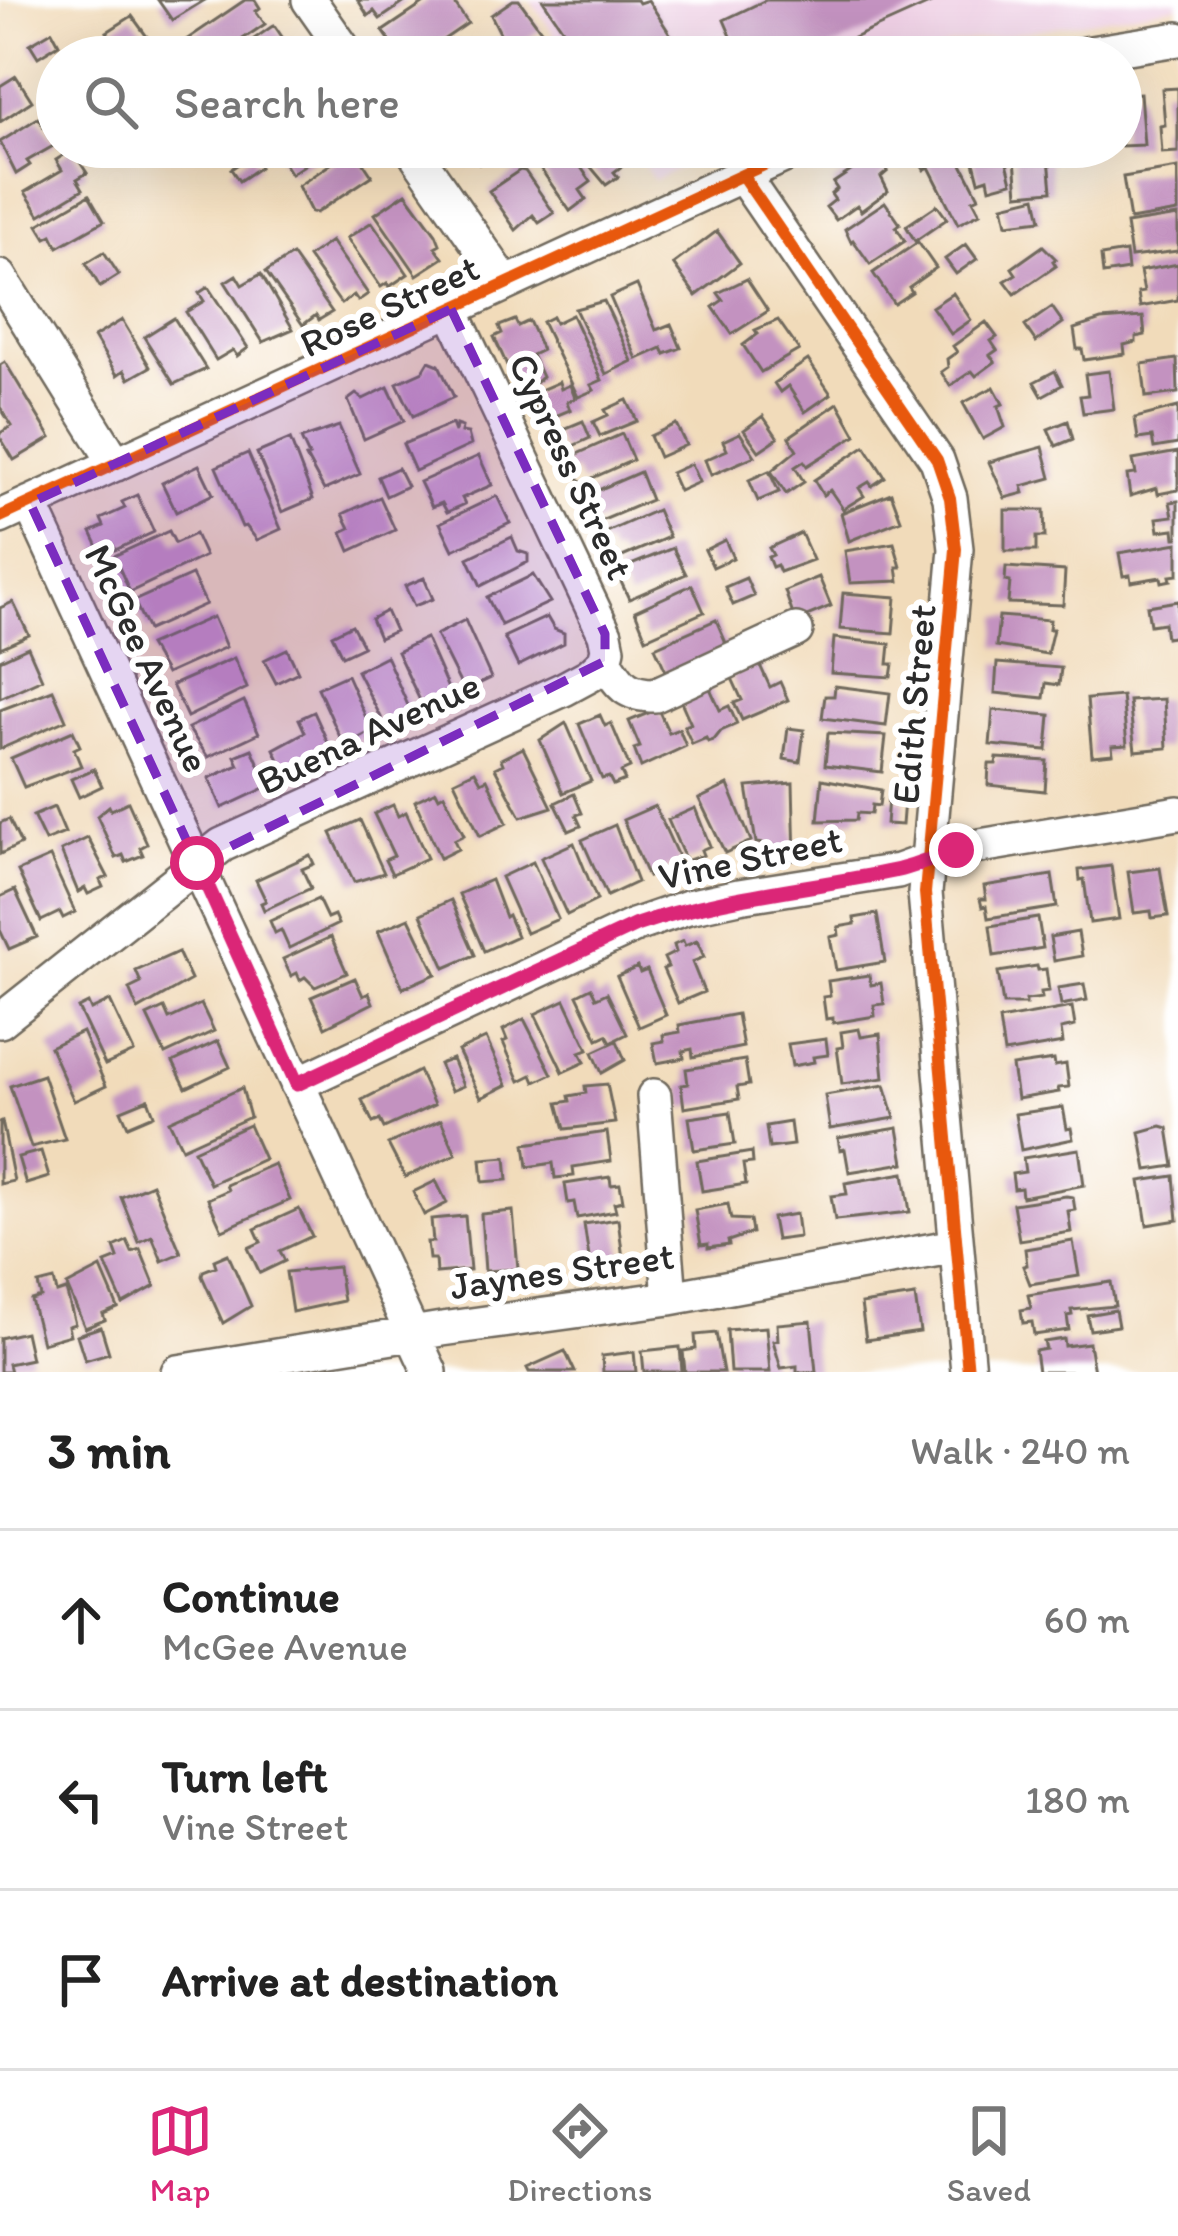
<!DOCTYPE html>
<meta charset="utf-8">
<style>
:root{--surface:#fff;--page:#f2f2f2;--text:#222;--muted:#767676;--line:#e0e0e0;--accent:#db2777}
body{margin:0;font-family:Itim,sans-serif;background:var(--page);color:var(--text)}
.stop{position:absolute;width:36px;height:36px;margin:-27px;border:9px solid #db2777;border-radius:50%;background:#fff}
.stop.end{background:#db2777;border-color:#fff;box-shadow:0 3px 12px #0008}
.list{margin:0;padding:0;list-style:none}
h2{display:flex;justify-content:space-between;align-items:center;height:156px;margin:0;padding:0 48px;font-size:51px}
h2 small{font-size:39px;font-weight:400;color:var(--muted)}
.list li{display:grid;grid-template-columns:78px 1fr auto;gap:36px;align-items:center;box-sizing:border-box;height:180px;padding:0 48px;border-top:3px solid var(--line)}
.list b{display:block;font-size:45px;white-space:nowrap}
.list p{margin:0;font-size:39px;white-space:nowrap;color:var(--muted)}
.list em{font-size:39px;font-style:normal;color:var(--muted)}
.icon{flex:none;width:66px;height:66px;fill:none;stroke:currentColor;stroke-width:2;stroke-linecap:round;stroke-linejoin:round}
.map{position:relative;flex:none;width:1178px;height:1372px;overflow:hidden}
.search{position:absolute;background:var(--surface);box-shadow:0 12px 48px #0002;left:36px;right:36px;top:36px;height:132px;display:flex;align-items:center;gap:30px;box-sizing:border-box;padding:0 42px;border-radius:66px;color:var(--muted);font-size:45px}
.sheet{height:696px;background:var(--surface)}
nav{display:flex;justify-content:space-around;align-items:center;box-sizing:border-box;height:168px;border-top:3px solid var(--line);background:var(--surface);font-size:33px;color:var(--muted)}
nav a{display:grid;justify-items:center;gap:6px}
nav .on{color:var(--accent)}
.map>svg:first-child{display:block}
.built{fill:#efd0e5}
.building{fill:#c392c0}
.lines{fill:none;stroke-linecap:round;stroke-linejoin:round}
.minor-casing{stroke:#70695d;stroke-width:38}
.minor{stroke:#fff;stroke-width:33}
.cycleway-casing{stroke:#fff;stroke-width:20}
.cycleway{stroke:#e8590c;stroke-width:12}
.route{stroke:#db2777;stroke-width:15}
.marked{fill:#7b2cbf;fill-opacity:0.2;stroke:#7b2cbf;stroke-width:9;stroke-dasharray:24 15;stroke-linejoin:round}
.labels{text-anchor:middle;stroke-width:12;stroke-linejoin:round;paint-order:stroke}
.street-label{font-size:39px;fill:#2b2b2b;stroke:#fff}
</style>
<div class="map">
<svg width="1178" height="1372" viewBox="0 0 1178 1372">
<rect width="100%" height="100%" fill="#fff"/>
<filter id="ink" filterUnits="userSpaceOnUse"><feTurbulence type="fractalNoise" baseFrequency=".00833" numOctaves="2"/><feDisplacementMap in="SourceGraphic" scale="24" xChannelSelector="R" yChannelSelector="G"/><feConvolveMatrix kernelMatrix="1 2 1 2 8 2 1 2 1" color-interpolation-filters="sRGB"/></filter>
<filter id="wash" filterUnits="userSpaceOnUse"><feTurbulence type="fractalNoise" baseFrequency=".004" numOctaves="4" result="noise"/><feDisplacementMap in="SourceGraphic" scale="48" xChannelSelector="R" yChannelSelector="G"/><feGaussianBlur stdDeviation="2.7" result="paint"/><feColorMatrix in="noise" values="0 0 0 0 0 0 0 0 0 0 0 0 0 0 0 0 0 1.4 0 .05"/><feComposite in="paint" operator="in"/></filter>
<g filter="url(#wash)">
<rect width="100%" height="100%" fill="#f1dbba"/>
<!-- built -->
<path class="built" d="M530,0H1178V6L950,45L923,57H570Z
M632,147H727L654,180Z"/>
<g id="blocks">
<!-- building -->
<path class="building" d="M158,0H205L172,20Z
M245,0H255L260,8L256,11L265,24L216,57H207L202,50L185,57L177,46Z
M358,0H408L380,19L374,11L368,16Z
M429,0H452L468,23L418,57H393L391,53L396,49L383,31Z
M513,0H519L541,30L509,51L491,15Z
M543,0H637L639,3L648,0L685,57H582Z
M766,0H938L811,57H740L724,20Z
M132,16L148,38L121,52L107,32Z
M274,25L291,50L281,57H228Z
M52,31L59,44L38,57L30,44Z
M16,76L32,101L0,122V86Z
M1178,88V152L1162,153L1160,126L1165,125L1162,89Z
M1140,93L1144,145L1121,146V94Z
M38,118L55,145L27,161L30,165L16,174L0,142Z
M273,147H331L291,174Z
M356,147L367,158L362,161L372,176L316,213L311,212L298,186Z
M457,147H505L479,164L467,151L462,155Z
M537,147H567L591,182L580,190L586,199L570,211L529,152Z
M574,147H621L630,160L614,172L618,177L606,185Z
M922,147H953L979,197L973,200L980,213L958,224L929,167L924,170L914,151Z
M970,147H1003L1012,182L990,188L988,178L979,181Z
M1014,147H1048L1052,191L1018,194Z
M72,150L87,173L77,179L83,189L40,215L25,192L62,170L56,160Z
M876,154L888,171L881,177L888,191L861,211L857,205L836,220L826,207L835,200L831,194L837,189L833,183Z
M252,155L260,167L239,181L231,169Z
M1178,168V212L1130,220L1123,177Z
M520,170L525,171L554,213L539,223L533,215L516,230L489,191Z
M406,193L436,234L440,244L435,247L443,258L417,275L375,214Z
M89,195L104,221L58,247L52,235L46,238L38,225Z
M1036,197L1041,220L1007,224L1003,205Z
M885,202L900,224L896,227L905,241L870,264L853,240L851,242L845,229Z
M937,205L947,219L915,241L906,226Z
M1178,216V251L1131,257L1126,224Z
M372,222L408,274L389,287L387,283L381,287L347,238Z
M717,231L740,263L696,296L673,264Z
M331,241L368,294L358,301L354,295L341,304L308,257Z
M918,242L936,268L909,287L912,292L894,304L873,273Z
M966,244L977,259L956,274L945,259Z
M1043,246L1056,259L1053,261L1056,266L1015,294L1005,281L1016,274L1012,268Z
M104,252L119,275L100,287L86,263Z
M1126,252L1128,270L1103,274L1101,256Z
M292,255L332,312L319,320L316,315L303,325L266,272Z
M1178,264V300L1140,307L1138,293L1144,292L1140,271Z
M261,274L293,329L263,342L225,282L236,275L242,285Z
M747,279L768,311L732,334L713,307L723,300L718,293Z
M637,285L656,330L671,324L681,348L665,354L662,348L637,359L610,297Z
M208,287L248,348L237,356L233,350L216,360L186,312L204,301L199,293Z
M953,293L971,320L951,334L932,307Z
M604,301L632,361L606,374L575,309Z
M1052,307L1063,323L1036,342L1025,326Z
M572,315L602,380L591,385L594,390L578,397L542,322L552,317L555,323Z
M1143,317L1145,335L1136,337V342L1124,345L1125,354L1084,360L1082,349H1077L1074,329L1101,320Z
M174,318L206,369L174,384L144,337Z
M122,320L150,367L129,379L124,370L117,375L94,337Z
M515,320L518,326L529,321L542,350L532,355L542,377L528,389L526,383L517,387L494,337L502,333L499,326Z
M778,320L799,350L761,372L743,345L758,334L755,330Z
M986,322L997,337L991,341L997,350L990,355L995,362L976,376L972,371L950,386L941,372L948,367L947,359L957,352L953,346Z
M1177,359L1178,393L1146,397L1142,364Z
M808,360L831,394L805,412L788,386L780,392L774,383Z
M429,361L439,365L454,397L413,416L397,383L423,371Z
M5,362L51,438L14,460L0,437V433L12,426L0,407V365Z
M1055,371L1062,385L1042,396L1034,382Z
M1109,371L1114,409L1083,413L1080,396L1088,395L1085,374Z
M559,382L561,389L570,385L575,398L567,402L570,410L541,422L529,395Z
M388,387L404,421L364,439L348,400L356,394L363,399Z
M994,387L1003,404L998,406L1005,427L983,439L963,403Z
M627,400L637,421L600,436L593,422L608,415L605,410Z
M838,403L856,435L807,466L804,461L795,467L804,482L786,494L771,471L797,450L789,437Z
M1178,407V444L1154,448L1152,437L1138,439L1135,418Z
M763,416L778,438L759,451L744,430Z
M583,421L590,438L562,451L554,433Z
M1068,421L1073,439L1056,446L1048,429Z
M452,424L455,432L456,425L462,427L461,432L468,433L471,445L415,471L403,444Z
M676,424L686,445L659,457L650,436Z
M339,426L360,474L324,490L306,457L309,456L301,439Z
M740,433L755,456L711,475L705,460L727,450L723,441Z
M622,434L633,460L581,483L575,471L570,473L564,460Z
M290,439L313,499L282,512L257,453Z
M865,446L885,477L872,486L869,482L859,488L864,496L843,509L830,490L823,495L814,480Z
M1043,447L1051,478L1022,486L1024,493L1005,498L989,462Z
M1178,452V490L1158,494L1157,488L1130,496L1127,475L1136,474L1133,460Z
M248,453L281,529L257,540L246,526L242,527L216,467Z
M479,456L492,485L462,498L465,504L447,512L442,503L432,507L420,482Z
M691,464L699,482L679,491L671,473Z
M199,465L213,494L176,512L162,483Z
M398,468L407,486L386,496L378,477Z
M769,471L779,492L758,501L749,480Z
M640,472L651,500L594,524L582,497Z
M891,493L901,520L849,541L841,513Z
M137,495L154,532L115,550L113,545L100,551L91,532L104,526L101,519L125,508L122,502Z
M497,496L510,523L453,550L440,523Z
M380,497L395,530L350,551L342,532L350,528L343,514Z
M1178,501V538H1175L1174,529L1159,531L1157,518L1173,516L1170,502Z
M657,510L669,537L620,558L617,552L611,554L607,545L603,547L598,536Z
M1005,510H1044L1045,537H1036V551H1005Z
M169,531L175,543L195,534L205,556L130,592L114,556Z
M801,533L813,560L780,572L777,565L772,567L768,557L773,555L769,548Z
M512,537L518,551L528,554V562L481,586L468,558Z
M725,540L733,558L713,567L705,550Z
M894,543L901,567H897L899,581L850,583L845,551Z
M1178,543V575L1170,576L1171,580L1162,582L1161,577L1131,582L1130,575L1123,576L1119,553Z
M673,548L686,574L629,599L616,571Z
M1006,567L1065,571L1063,605L1008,603L1010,582L1005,581Z
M192,575L206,604L148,630L134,601Z
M533,575L550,602L501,625L487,597Z
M819,577L831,606L795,621L785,591Z
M424,578L433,599L414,606L405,586Z
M746,578L754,596L733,605L725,587Z
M692,585L704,612L646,638L635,611Z
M843,593L896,597L893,633L840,629Z
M1178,601V636L1166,638L1164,623L1150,625L1147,606Z
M13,602L29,635L0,648V608Z
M386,611L395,631L379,638L371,619Z
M999,616L1050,620L1049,629H1053L1047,654L996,646Z
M213,617L226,647L166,674L149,645Z
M547,617L554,629L564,633V643L518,666L504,637Z
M465,620L491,678L464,691L436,635Z
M716,620L730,652L669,678L655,647Z
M352,625L363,646L342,656L332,635Z
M426,638L449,691L424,709L397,652Z
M834,638L890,644L888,664H893L891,677L831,673Z
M28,647L42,679L0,698V660Z
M287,649L298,672L276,683L264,660Z
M386,656L410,710L384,723L357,671Z
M234,658L247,688L187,717L172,685Z
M759,663L770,687L780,682L788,700L742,720L734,703L742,700L731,676Z
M997,663L1061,668L1059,685L1046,683L1044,698L995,693Z
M347,675L372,731L344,746L318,688Z
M709,686L720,710L729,706L737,724L721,731L714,740L708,742L706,738L692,744L684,726L691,724L680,699Z
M835,686L890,693L886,726L822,718L825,696H834Z
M53,690L66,720L0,749V710Z
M1122,696L1127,745L1112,746L1113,754L1092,756L1087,699Z
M1164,699L1167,748L1135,751L1129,701Z
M244,701L259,733L208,757L188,728Z
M658,709L669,733L679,729L686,746L641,767L634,749L640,747L629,721Z
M993,710L1050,715L1047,750L990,745Z
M314,712L333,754L286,775L274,749L305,732L299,719Z
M600,715L605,726L611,723L630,768L621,772L625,780L613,785L609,777L602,779L579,724Z
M566,723L591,781L563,793L540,740Z
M788,728L804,730L800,762L784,759Z
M73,731L80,746L74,749L81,766L24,787L11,758Z
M828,733L886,736L882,772L825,765Z
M523,748L552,807L521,817L495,768L503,764L501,759Z
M252,749L269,786L222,808L209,778L239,765L235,756Z
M997,758L1047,761L1045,791L988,785L989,764H996Z
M94,769L102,786L79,797L71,779Z
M475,771L481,782L487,779L507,823L480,836L454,781Z
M822,779L881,790L879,806L872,805L871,814L857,813L856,820L818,821Z
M793,783L795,860L775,862L773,845L756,843L747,787Z
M728,785L751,841L725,853L699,799Z
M436,791L439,797L444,794L464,835L454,840L458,849L440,858L415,801Z
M574,794L582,813L576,815L581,826L569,831L555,803Z
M888,798L904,800L902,825L886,824Z
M128,802L147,844L140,848L143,855L126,862L123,855L116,858L97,816L109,806L111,810Z
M393,805L398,816L406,812L427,858L392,874L385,860L394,856L374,814Z
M655,806L681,863L648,877L623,820Z
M54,807L65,833L45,841L33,816Z
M695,808L710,846L701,850L703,855L686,861L668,820Z
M9,819L21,844L0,854V823Z
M360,820L384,873L354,882L331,833Z
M615,825L637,882L607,896L582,840Z
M88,838L108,877L100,880L103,887L88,894L85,888L78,892L61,851Z
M574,843L597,900L567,915L541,858Z
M310,855L314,864L302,869L311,888L264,910L261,903L266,901L256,880Z
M50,857L75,912L63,918L60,912L41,921L18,871Z
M533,862L558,919L526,933L501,877Z
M1111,866L1119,919L1090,923L1084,879L1080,880L1079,870Z
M1160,868L1168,916L1152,918L1151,911L1134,913L1128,872Z
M1052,875L1057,907L988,918L986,906L982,907L980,899H986L984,886Z
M491,880L505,917L508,915L517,936L484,951L459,894Z
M15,890L37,937L9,949L0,930V897Z
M318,899L327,918L334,915L338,924L289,948L281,930L275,933L270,921Z
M451,900L475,955L445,968L421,914Z
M877,914L885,962L836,970L830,937L839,935L838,927L855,924L854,918Z
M409,918L436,974L403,988L378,931Z
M1038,918L1043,948L994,956L990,926Z
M1078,932L1082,956L1054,961L1050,937Z
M331,937L347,973L315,987L305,977L300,980L297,973L291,976L283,959Z
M683,941L685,946L697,941L704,957L692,962L704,992L678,1003L663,969L668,967L664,958L676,952L674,945Z
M178,952L191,980L138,1010L129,989L141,983L136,971Z
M1037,966L1038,970L1046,969L1049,991L1041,992L1042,998L1026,1000V1004H1003L998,972Z
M638,967L640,973L647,970L666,1015L639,1027L617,976Z
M869,975L871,985L881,983L884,1004L874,1005L875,1016L833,1023V1018L826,1019L823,997L830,996L828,981Z
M355,978L363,996L369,993L373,1003L325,1027L311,997Z
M1084,984L1087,1000L1061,1005L1058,988Z
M591,988L596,998L607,993L627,1034L611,1042L607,1035L598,1039L577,995Z
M565,1000L588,1049L580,1052L585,1062L563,1072L535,1014Z
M110,1001L134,1052L105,1065L78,1008L88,1003L91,1010Z
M201,1004L214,1031L165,1054L147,1016L164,1008L169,1019Z
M1072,1007L1075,1026L1061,1029L1063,1043L1004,1053L999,1020Z
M737,1014L743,1047L693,1057L692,1049L683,1051L684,1058L657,1063L653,1043L664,1041L663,1035L680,1032L679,1025Z
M524,1019L552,1074L535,1082L532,1075L520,1081L503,1042L507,1040L503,1030Z
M859,1029L861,1037L880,1034L884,1078L842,1084L837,1048L843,1047L841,1032Z
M82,1032L106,1086L74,1101L50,1047Z
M486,1038L507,1085L481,1098L458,1051Z
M826,1039L828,1055L813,1057L814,1062L792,1066L788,1044Z
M218,1041L230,1067L186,1088L173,1062Z
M617,1041L625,1060L602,1073L593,1052Z
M452,1059L463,1086L451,1091L439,1064Z
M745,1060L749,1085L737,1087L739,1099L684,1108L681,1085L688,1084L686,1069Z
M1054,1060L1055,1066L1066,1064L1069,1087L1058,1088L1059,1092L1017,1099L1012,1066Z
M419,1071L434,1105L384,1128L380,1120L373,1123L362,1100Z
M43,1075L65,1139L31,1147L10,1086Z
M607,1084L615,1123L565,1129L558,1103L570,1101L569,1096L586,1093L585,1086Z
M885,1085L895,1118L830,1129L825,1095Z
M242,1088L250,1117L182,1148L169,1121Z
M148,1099L154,1115L128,1126L121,1110Z
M1063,1107L1067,1129L1071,1128L1073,1139L1021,1150L1015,1114Z
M730,1112L735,1144L694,1150L689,1118Z
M441,1120L456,1154L405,1177L388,1144Z
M2,1121L14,1181L0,1184V1122Z
M790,1122L793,1145L769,1148L766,1126Z
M249,1125L264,1159L210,1184L194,1150Z
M1161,1126L1168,1128L1174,1166L1147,1170L1140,1132Z
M898,1128L904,1163L849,1172L845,1149L840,1150L838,1138Z
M607,1132L611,1161L573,1167L574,1176L555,1178L553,1163L528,1167L525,1144Z
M1079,1149L1084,1185L1022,1197L1021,1188L1014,1189L1012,1174L1025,1172L1023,1158Z
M41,1151L49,1177L26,1184L18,1157Z
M752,1152L753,1163L743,1164L746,1184L702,1191L697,1161Z
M506,1157L508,1180L483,1182L481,1159Z
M274,1164L290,1200L222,1230L208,1199L228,1190L226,1185Z
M904,1173L910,1212L835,1220L831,1196L847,1194L845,1183Z
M1174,1176L1178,1220L1147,1225L1140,1181Z
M610,1177L611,1185L620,1184L623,1201L614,1203L616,1211L577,1218L574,1202L568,1203L565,1184Z
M436,1181L447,1203L424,1215L413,1192Z
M152,1184L181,1253L162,1261L152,1236L139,1242L121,1197Z
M1066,1196L1073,1197L1075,1210L1068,1211L1071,1232L1019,1240L1013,1204Z
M728,1204L731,1219L750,1220L752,1233L728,1241L729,1245L708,1248V1244L701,1245L695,1210Z
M299,1209L312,1236L280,1251L285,1261L260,1273L248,1248L261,1242L255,1229Z
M513,1211L518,1269L485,1271L481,1214Z
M796,1214L799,1237L776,1240L772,1218Z
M465,1216L470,1270L436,1273L435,1259H429L427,1242H433L431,1219Z
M618,1219L624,1267L591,1271L584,1224Z
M127,1241L132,1252L140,1249L155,1286L123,1304L105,1263L118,1258L114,1247Z
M1073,1241L1079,1276L1030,1284L1023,1266L1027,1265L1025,1249Z
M228,1254L251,1306L223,1323L202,1276L203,1271L216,1266L214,1260Z
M338,1267L343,1301L292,1312L286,1272Z
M101,1268L118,1308L103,1314L105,1320L85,1328L67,1286Z
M54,1280L57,1293L66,1290L75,1324L68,1326L70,1335L42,1343L31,1300L41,1297L38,1284Z
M1111,1282L1115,1306L1071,1310L1072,1315L1067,1316L1069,1330L1034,1335L1032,1322L1023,1323L1021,1310L1031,1308L1028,1295Z
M915,1296L920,1332L866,1340L861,1304Z
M1115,1310L1118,1326L1090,1330L1087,1315Z
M811,1321L816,1372H797V1366L781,1368L773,1341L778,1340L777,1324Z
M101,1327L109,1353L85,1360L77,1335Z
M766,1327L770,1372H730L727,1330Z
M25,1332L31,1359L8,1364L10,1372H0V1338Z
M716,1333L723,1372H685L683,1351L696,1349L695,1335Z
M1064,1339L1065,1346L1089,1343L1094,1372H1038L1035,1351L1046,1349L1044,1342Z
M680,1347L682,1372H644L642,1351Z
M565,1351L575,1372H529L527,1368Z
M634,1352L636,1372H603L602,1356Z"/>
</g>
</g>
<g filter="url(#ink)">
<use href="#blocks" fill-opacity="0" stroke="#70695d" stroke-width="3"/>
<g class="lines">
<!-- minor casing -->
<g class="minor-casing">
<path id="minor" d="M309,0L349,57
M1066,57L1178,39
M411,147L506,284
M742,175L937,460L950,498L956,549L925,893L968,1372
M0,277L116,464
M451,309L605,634L608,649L605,661
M30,503L430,1372
M0,517L803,147
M605,661C620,685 626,695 655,695L796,630
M0,1021L222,845L564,689L590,675L605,661
M297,1084L636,925L688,907L739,896L898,871L956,850L1178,813
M654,1096L670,1298
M178,1372L442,1329L670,1298L956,1246"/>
</g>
<!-- minor -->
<use href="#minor" class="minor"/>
<!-- cycleway casing -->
<g class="cycleway-casing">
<path id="cycleway" d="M742,175L937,460L950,498L956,549L925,893L968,1372
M0,517L803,147"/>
</g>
<!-- cycleway -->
<use href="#cycleway" class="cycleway"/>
</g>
</g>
<g class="lines" filter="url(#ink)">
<!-- route -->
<path class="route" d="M197,863L297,1084L636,925C720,896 807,889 894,871C915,867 936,857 956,850"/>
</g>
<!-- marked area -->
<path class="marked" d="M451,309L605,634V661L197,863L30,503Z"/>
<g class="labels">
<!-- street labels -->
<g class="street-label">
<text transform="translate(389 305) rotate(-25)" y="14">Rose Street</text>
<text transform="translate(572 466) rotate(65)" y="14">Cypress Street</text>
<text transform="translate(148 658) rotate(65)" y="14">McGee Avenue</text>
<text transform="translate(913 704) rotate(-85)" y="14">Edith Street</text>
<text transform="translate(368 732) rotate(-25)" y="14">Buena Avenue</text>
<text transform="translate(750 857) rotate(-12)" y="14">Vine Street</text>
<text transform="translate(562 1270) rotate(-8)" y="14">Jaynes Street</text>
</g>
</g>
</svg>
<div class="stop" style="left:197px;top:863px"></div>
<div class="stop end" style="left:956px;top:850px"></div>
<div class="search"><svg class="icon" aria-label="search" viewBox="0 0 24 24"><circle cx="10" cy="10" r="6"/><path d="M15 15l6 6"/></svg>Search here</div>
</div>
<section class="sheet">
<h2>3 min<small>Walk · 240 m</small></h2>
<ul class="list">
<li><svg class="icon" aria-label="ahead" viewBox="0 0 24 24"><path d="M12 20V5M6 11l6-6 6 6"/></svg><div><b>Continue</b><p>McGee Avenue</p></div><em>60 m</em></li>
<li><svg class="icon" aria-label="left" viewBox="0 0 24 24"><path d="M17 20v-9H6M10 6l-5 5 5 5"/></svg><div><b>Turn left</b><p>Vine Street</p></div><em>180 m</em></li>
<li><svg class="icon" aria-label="arrive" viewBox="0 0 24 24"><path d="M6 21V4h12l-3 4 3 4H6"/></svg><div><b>Arrive at destination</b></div></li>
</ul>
</section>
<nav>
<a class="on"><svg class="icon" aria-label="map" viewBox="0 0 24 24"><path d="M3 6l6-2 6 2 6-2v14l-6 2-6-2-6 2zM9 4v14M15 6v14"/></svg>Map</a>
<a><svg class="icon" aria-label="directions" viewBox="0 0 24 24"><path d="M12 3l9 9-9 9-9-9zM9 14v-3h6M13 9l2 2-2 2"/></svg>Directions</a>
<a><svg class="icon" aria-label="saved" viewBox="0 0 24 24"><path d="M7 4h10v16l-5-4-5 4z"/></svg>Saved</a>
</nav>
